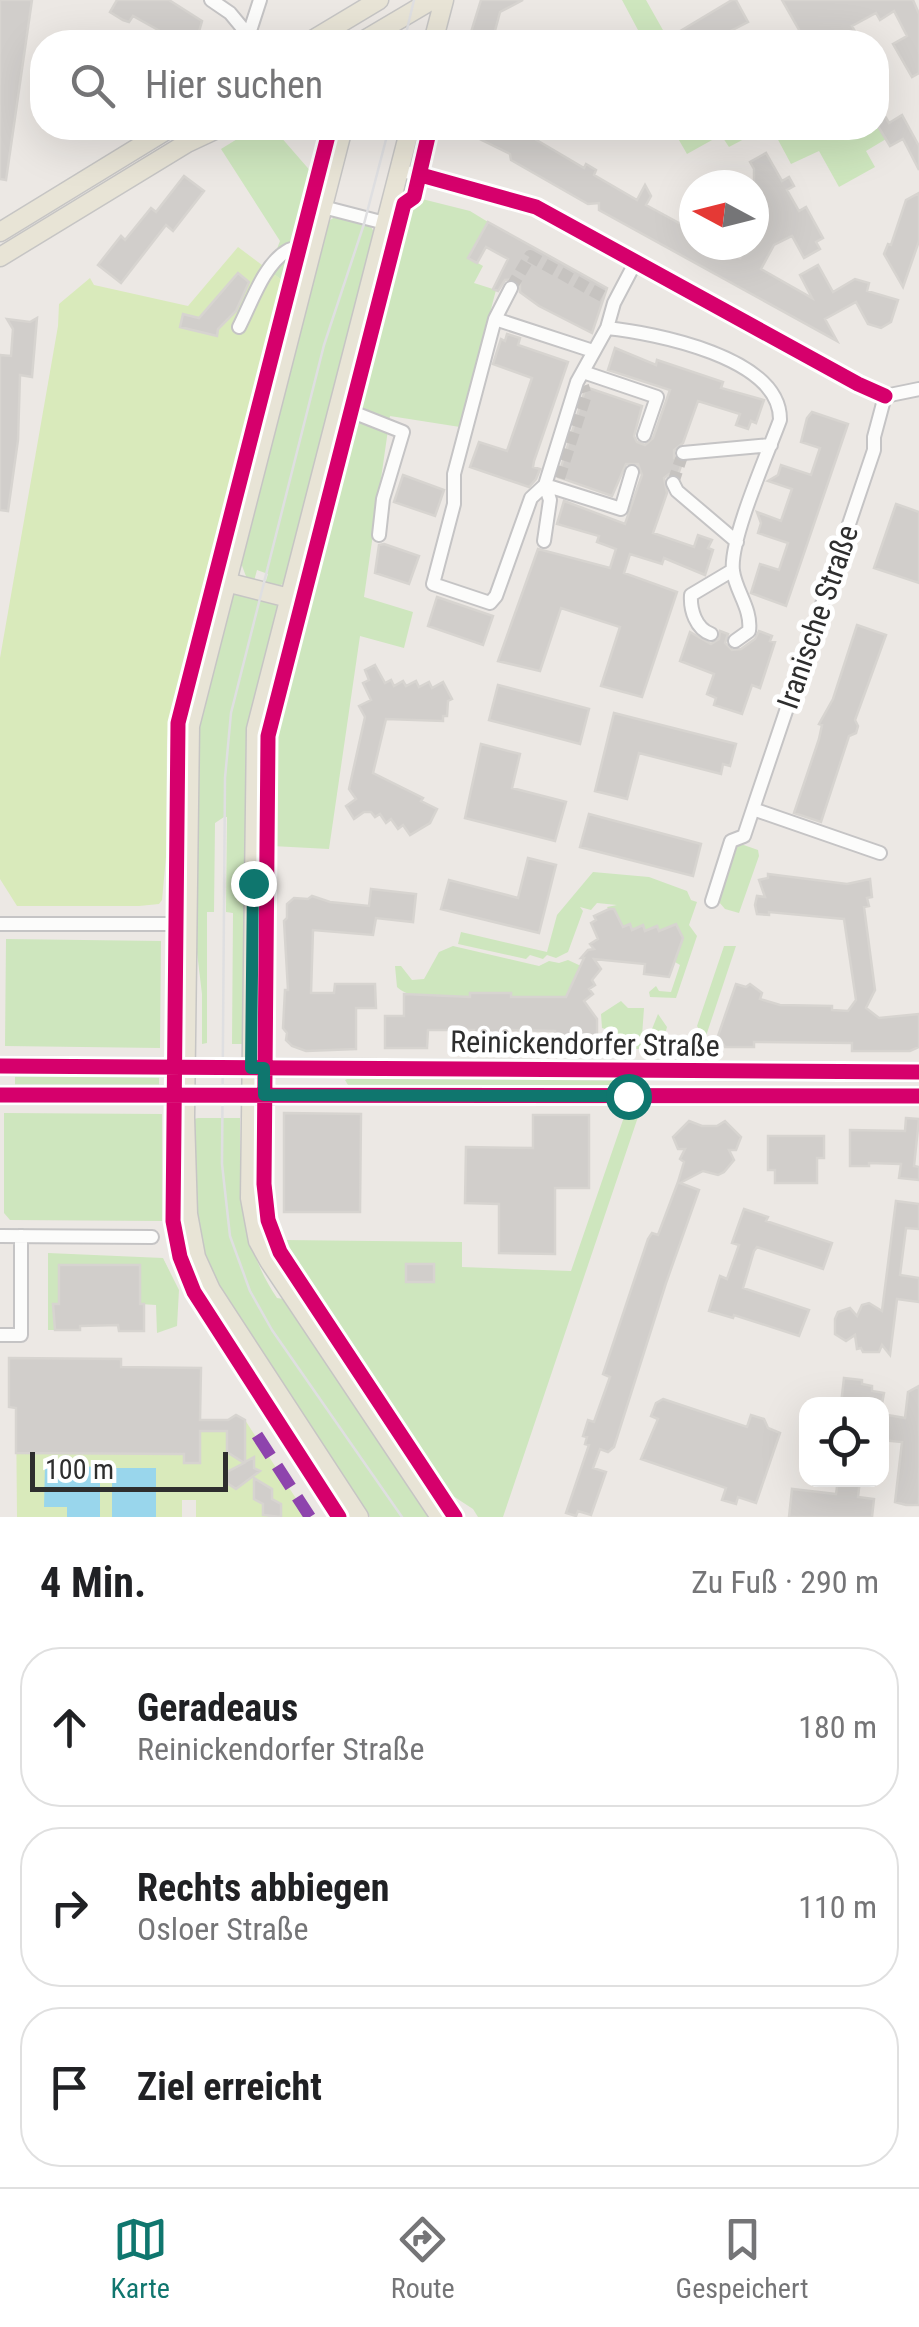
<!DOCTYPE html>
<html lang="de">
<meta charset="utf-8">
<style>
:root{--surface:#fff;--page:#f6f6f6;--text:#202124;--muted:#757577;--line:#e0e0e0;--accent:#0f766e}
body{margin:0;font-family:"Roboto Condensed",sans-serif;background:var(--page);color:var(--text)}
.controls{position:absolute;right:30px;bottom:30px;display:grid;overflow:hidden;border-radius:20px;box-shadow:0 10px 40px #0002}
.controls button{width:90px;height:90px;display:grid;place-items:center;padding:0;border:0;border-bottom:2px solid var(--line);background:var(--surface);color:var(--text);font:50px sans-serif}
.compass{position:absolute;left:679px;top:170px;width:90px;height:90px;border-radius:50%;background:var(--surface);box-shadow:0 10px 40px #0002;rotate:277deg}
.scale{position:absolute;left:30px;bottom:25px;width:198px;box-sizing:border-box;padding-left:10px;border:5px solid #2e2e2e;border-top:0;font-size:28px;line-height:35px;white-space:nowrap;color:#2e2e2e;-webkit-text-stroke:8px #fff;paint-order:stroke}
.stop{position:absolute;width:30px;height:30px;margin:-22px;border:8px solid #0f766e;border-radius:50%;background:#fff}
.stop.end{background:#0f766e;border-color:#fff;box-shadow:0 2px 10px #0008}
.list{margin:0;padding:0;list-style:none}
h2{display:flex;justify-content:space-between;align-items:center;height:130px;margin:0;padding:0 40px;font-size:42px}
h2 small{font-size:32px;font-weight:400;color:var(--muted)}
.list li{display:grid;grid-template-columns:65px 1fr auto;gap:30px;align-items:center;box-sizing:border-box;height:160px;margin:0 20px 20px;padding:0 20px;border:2px solid var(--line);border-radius:40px}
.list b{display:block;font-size:38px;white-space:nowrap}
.list p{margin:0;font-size:32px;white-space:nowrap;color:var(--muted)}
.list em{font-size:32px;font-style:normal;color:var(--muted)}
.icon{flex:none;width:55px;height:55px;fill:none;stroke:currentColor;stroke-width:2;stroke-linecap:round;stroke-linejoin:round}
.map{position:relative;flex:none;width:919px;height:1517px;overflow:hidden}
.search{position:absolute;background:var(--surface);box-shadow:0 10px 40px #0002;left:30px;right:30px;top:30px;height:110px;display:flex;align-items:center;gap:25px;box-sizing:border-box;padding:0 35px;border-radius:40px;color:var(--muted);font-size:38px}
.sheet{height:670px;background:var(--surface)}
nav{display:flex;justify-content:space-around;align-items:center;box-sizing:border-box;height:140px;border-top:2px solid var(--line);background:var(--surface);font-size:28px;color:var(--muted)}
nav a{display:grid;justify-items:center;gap:5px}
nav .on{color:var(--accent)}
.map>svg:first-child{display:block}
.green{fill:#cee6be}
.pitch{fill:#d9eabb}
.water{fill:#99d6ec}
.building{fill:#d1cecb;stroke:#d7d4d0;stroke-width:2.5}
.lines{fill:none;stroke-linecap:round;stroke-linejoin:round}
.minor-tunnel{stroke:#c6c3c0;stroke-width:12;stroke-dasharray:12 6;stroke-linecap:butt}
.minor-casing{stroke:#c5c4c5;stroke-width:16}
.major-casing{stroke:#c6c5c4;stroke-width:21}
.minor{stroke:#fcfcfb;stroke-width:12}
.major{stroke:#e8e4d6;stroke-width:18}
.tram{stroke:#dfdfe1;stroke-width:2.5}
.quiet{stroke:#8e44ad;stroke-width:12;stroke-dasharray:25 12;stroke-linecap:butt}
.cycleway-casing{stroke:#fff;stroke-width:21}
.cycleway{stroke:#d6006c;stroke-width:15}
.route{stroke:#0f766e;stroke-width:12}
.labels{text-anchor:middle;stroke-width:10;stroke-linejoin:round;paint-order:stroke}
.street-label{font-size:30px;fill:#2e2e2e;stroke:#fff}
</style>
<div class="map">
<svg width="919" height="1517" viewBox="0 0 919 1517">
<rect width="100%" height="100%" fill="#ece8e4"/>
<!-- green -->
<path class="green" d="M622,0H646L668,39L645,42L635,32L638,30Z
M877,123L886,139L866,151L875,167L839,187L819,151L791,164L776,136L767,139L761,130L729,147L721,135L687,154L672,128H876Z
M255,128H273L313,174L286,283L264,267L275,254L280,241L221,149Z
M422,199L470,211L488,222L469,258L483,266L474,283L496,290L460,427L390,416L364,597L413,612L404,648L360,636L329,849L272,846L275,730L402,234L410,208Z
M336,216L370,225L374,232L284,583L278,587L265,584L268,574L257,570L254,581L247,579L241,563L329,221Z
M237,592L276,604L278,608L246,735L244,1044H232L233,913L226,912L227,817H224L215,823L214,912H207V1043L202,1044V994L196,944L198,733L231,596Z
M738,843L758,850L759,856L739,913L725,909L719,902Z
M593,872L649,877L687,891L691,900L697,902L689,925L697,936L676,998L650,997L649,992L656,986L659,991L671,992L680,965L675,962L683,938L677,925L659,931L656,926L645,931L642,925L632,930L630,924L621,928L607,907L617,905L597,903L591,910L580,907L583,911L568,952L556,958L547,955L543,959L530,955L526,959L458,944L461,932L547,952L557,915Z
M6,939L161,941L160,1048L5,1046Z
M453,946L539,966L549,961L559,963L568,960L581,966L565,999C532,998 498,995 470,993V999C447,998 413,1002 397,987L395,966H401L412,980L424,979L439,952Z
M724,946H736L705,1039L697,1026Z
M621,1001L628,1008H644L642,1036L648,1039L658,1014L667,1027L661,1049H601L603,1043L607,1042L608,1030L602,1028L601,1014Z
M15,1073L159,1074V1085L15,1088Z
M349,1078L634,1080L636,1081L634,1088L348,1085L345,1080Z
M4,1113L162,1114V1221L10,1220L4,1213Z
M624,1117H638L503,1517H478L473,1509L453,1496L284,1240L462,1242V1267L571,1271Z
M198,1118H240C240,1186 238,1240 277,1298L283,1299L428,1517H370L220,1292C192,1234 194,1182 194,1119Z
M48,1253L163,1258L179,1290L177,1326L157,1333L156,1305L140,1304L60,1265L59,1304H53L55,1330H48Z"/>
<!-- pitch -->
<path class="pitch" d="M238,247L286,283L197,626L172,706L167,742L166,857L162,900L159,904L139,906H17L0,879V658L58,326L59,304L90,278L94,285L188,306Z
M9,1358L121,1359L122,1367L201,1368L200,1419L227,1420L236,1415L245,1420L308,1517H196V1500H182V1517H156V1468H113L112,1517H100V1468L67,1507V1517H17L16,1408L9,1407Z"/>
<!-- water -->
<path class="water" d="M45,1465L100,1467V1517H67V1507H44Z
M112,1468H156V1517H112Z"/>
<!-- building -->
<path class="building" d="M0,0H32L6,180L0,179Z
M117,0H169L202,21L196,42H165L167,35L133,16L129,22L123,20L110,12Z
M481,0H523L500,12L492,42H468Z
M732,0H736L748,22L709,42H662Z
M782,0H913L919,14V73L912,77L893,44L907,36L894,11L880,20L876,13L852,26L861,42H806Z
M876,101L889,123L902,115L919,146V170L903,139L890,146L876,123Z
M457,128H503L521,137L523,132L584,168L586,164L596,170L594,175L637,200L645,185L651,196L646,205L679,223L690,221L694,229V245H718L740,258L747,245H754V235L761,231L754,218V169L750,162L766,153L782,181L789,177L794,186L787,190L799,211L806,207L823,238L816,242L820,249L804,258L792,236L774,245L761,269L812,298L800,275L818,265L833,292L855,279L869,283L867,291L898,300L891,322L881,328L868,324L856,302L825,319L837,341L599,210V203L588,204L511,160L510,154Z
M184,176L204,191L173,231L166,225L121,283L98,265L121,236L125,240L151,208L156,212Z
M919,193V241L903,287L884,254L888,244L891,245L906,200Z
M488,222L607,288L592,333L539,306L520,292V283L515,279L505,280L498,291L493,289L508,259L486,247L477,263L468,258Z
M238,273L249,282L236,311L218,329L217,336L180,327L183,314L199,318Z
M37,318L32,377L20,375L18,440L8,511L0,510V355L11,356L13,329L7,319L30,322Z
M507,334L520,338L518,345L568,362L534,461L533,467L540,469L536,479L529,487L470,467L479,442L507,451L532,378L493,364L501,339L505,341Z
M615,348L656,365L657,360L723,382L721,388L764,400L756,423L751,421L748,429L736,425L740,414L698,401L683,443L674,450V458L682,463L678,475L669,474L664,478L667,493L653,533L694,547L698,535L712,540L708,548L713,550L705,575L664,558L662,564L630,554L624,573L677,592L642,697L601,686L620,627L561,608L540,671L498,661L538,549L610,568L616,549L597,542L599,536L557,524L564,501L625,524L642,475L638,464H626L612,496L558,477L586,387L642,406L634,436L637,442L645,445L653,438L670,390L608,370Z
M812,412L848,424L786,606L751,593L760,564L779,570L788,543L758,533L761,523L757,512L781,521L792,489L768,481L778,475L781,465L811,475L820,448L801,442L807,418Z
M403,475L444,490L435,516L394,502Z
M896,504L919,512V583L874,568Z
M384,544L419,556L409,584L375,573L379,545Z
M437,597L493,616L483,645L428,626Z
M857,625L886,635L855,720L858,726L856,733L849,736L821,822L794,813L819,739L822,725L819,724L833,699Z
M720,631L728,634L725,643L732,650L741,649L755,639L759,631L772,636L770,641L775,642L760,688L752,685L742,714L714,705L716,698L707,694L714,674L680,661L690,632L711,644L719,639Z
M375,665L385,683L391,680L394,686L403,681L406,686L416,681L419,687L429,682L432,688L443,682L452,699L448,701L447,716H443V721L386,719L373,773L423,798L421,801L437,809L430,823L410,835L403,825L398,829L391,819L386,823L380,814L375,817L371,812H364L354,819L346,806L356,799L349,789L365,717L359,706L371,700L363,683L369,680L365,670Z
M498,685L589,709L580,744L489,720Z
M614,713L736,744L730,766L723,764L721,774L639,753L627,799L595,791Z
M481,744L520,754L512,788L566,802L555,841L465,818Z
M589,814L701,844L693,876L580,847Z
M528,858L556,865L539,933L441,909L449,880L518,898Z
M768,874L847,884L870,879L872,897L867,898L869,906L864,907L875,990L866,1008L879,1018L919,1014V1047L910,1051H852V1043L754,1042V1047H725L718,1036L736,984L746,987L750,984L762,993L760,999L780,1005L832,1006V1010L848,1011L856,1000L844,919L769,912V915L757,914L755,905L757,896L765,897L759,880L768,878Z
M371,889L416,894L413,922L376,918L373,935L313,930L311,993H334L335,984H375L376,1008H356V1049L306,1051L292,1046L286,1040L287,1033L283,1028L285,990H288L284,921L287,918V904L294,898L308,899L312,896L330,902L369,906Z
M609,909H614L623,927L630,924L632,930L643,925L645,931L657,926L659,931L676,924L683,938L669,977L644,974L645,964L594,959L601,969L592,980L595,985L589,989L593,994L584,1001L597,1019V1049H555V1031L509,1030V1037H473L474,1030H428L427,1048H385V1016H404V994L470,997V993H511V997H566L584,958H581L588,950L594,949L590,944L598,939L591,923L596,920L594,916Z
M284,1113L361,1114L360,1212H284Z
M533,1115H589V1188H555V1254L499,1253V1204L465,1203L466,1147L533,1148Z
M906,1118L919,1119L914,1166L919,1167V1180L899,1178L901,1164L869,1163V1166H850V1130L905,1131Z
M689,1121L702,1126H717L725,1121L741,1137L736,1150H729L734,1160L724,1172L718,1175L703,1171L680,1183L699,1190L666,1283L614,1447L608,1452L600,1449L593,1468L606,1472L591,1515L578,1511L576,1516L566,1513L589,1445L585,1444L587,1437L583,1436L588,1420L594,1422L610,1377L603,1374L648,1239L652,1233L658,1235L678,1182L684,1162L680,1159L685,1149H678L673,1137Z
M768,1136H824V1158H817V1183H775V1170H768Z
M896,1201L919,1204V1229L906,1228L900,1275L919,1278V1302L897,1299L890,1355L882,1345L879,1352H863L861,1348L857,1349L855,1335L846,1341L835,1334V1319L838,1312L850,1308L857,1316L862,1305L869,1303L882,1311Z
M744,1209L768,1217L766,1221L832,1243L823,1269L757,1247L754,1251L743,1288L809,1310L799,1336L734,1315L733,1318L709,1311L720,1276L727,1279L739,1245L732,1243Z
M406,1264H434V1282H406Z
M59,1265H140V1304H144V1331H119L118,1325L80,1326V1330H55L53,1304H59Z
M9,1358L121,1359V1367L201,1368L200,1420H228L236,1415L245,1420V1462L254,1457V1468L260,1471L236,1489L227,1483V1472L244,1463L227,1452V1431H200V1463H184V1454L16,1453V1408L9,1407Z
M844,1378L862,1380V1384L872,1386V1391L884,1393L882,1404H841Z
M919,1386V1505H906L895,1502L902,1442L882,1440V1414L905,1418L908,1392Z
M663,1399L747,1427L751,1415L764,1419L768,1428L780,1433L756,1503L738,1497L736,1504L722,1500L726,1488L641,1459L658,1419L651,1416L656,1403Z
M254,1478L272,1489V1499L281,1504V1517L263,1515V1504L254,1499Z
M838,1480H860L858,1497L874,1499L872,1517H789L792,1489L836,1494Z"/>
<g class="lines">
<!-- minor-tunnel -->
<path class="minor-tunnel" d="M511,288L530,256L604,297
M559,478L586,395L583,386
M673,483L683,453"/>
<!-- minor casing -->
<g class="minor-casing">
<path id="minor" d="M211,0L230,13L254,42
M249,34L260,0
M399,170L536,207L858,384L885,396L919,389
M323,207L385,223
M495,319L511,288
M239,327C251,304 264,264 287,251C295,246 303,250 311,252
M607,328L614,303L635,263
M593,351L495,319L454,474V504L433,584L490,603L496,596L531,498L545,485L577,382L607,328C654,333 781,357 780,420C768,453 729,540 733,571C736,592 752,609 749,631L735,641
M583,372L657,397L644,435
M337,410L355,413L403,432L383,499L379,535
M683,453L771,445
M673,483L677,491L737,542
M545,485L621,509L632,472
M544,541L550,500L545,485
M711,634C696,629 690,610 691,595L733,570
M753,809L880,853
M712,901L731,841L744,836L756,800L874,450V437L885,396
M0,924H188
M0,1236L152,1237
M0,1335H21V1236"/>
</g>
<!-- major casing -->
<g class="major-casing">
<path id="major" d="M309,42L379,0
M361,42L432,0
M433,42L444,0
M343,128L190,726L185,1117L188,1214L196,1257L211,1290L359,1517
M410,128L256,729L250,1198L258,1241L269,1261L440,1517
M0,232L170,128
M0,257L187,143L219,128
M226,582L289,598
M0,1066L919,1072
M0,1095L919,1096"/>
</g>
<!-- minor -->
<use href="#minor" class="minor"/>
<!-- major -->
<use href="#major" class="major"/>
<!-- tram -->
<path class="tram" d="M404,42L414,0
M389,128L364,224L324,345L231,713L225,778L222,1164L230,1236L250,1291L272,1330L402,1517"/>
<!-- quiet -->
<path class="quiet" d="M257,1435L310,1517"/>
<!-- cycleway casing -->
<g class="cycleway-casing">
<path id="cycleway" d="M330,128L178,723L173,1221L180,1257L194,1292L339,1517
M430,128L414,197L404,204L268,736L264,1184L268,1220L280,1252L455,1517
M421,175L536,207L858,384L885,396
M0,1066L919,1072
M0,1095L919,1096"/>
</g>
<!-- cycleway -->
<use href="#cycleway" class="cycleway"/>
</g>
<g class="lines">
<!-- route -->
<path class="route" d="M253,883L251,1068H264V1095L628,1096"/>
</g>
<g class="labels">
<!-- street labels -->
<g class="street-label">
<text transform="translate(818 617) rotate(-71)" y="10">Iranische Straße</text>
<text transform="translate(585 1044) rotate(1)" y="10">Reinickendorfer Straße</text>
</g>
</g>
</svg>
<div class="controls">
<button><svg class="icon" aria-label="locate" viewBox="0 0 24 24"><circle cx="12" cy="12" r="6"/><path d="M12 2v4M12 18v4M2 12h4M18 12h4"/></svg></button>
</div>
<svg class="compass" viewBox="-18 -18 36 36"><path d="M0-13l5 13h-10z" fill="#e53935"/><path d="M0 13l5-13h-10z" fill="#757577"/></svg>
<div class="scale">100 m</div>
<div class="stop" style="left:628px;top:1096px"></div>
<div class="stop end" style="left:253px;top:883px"></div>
<div class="search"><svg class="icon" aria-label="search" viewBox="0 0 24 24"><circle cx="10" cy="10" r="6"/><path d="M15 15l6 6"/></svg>Hier suchen</div>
</div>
<section class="sheet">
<h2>4 Min.<small>Zu Fuß · 290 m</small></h2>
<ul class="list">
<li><svg class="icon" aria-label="ahead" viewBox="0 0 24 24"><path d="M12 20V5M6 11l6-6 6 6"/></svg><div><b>Geradeaus</b><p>Reinickendorfer Straße</p></div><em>180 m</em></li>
<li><svg class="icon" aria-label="right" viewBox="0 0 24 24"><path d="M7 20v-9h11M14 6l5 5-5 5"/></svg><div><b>Rechts abbiegen</b><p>Osloer Straße</p></div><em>110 m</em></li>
<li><svg class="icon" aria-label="arrive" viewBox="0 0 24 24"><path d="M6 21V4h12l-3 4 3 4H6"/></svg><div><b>Ziel erreicht</b></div></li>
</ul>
</section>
<nav>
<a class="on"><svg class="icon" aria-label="map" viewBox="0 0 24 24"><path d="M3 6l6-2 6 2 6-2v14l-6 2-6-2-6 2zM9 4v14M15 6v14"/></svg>Karte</a>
<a><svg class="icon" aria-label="directions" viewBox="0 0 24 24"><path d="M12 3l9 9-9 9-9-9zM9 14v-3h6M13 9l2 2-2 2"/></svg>Route</a>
<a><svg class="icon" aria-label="saved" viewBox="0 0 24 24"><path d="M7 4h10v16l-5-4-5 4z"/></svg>Gespeichert</a>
</nav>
